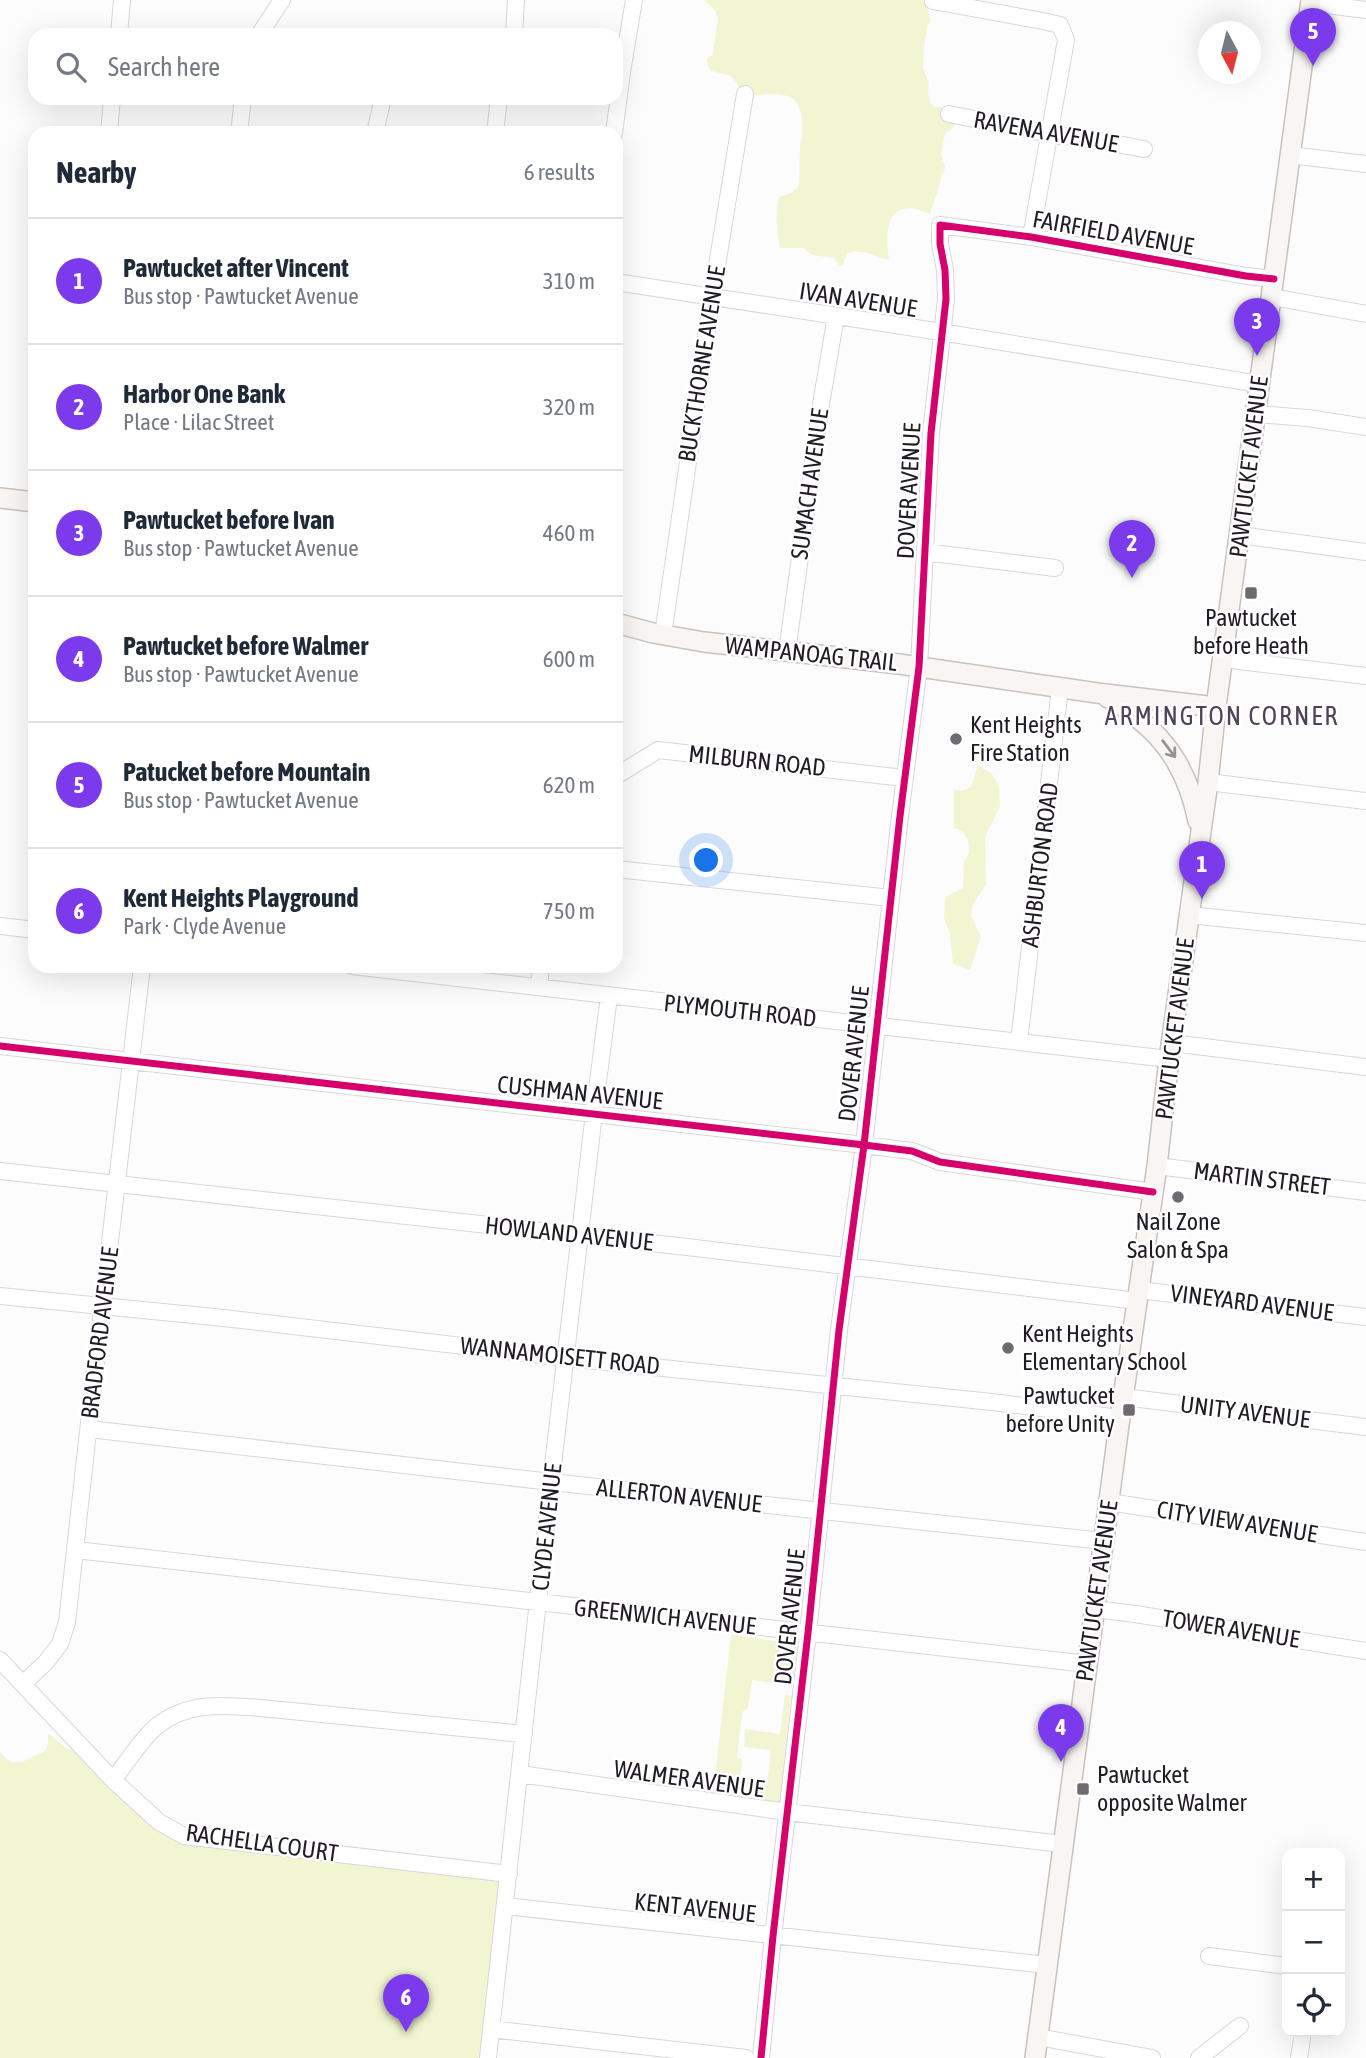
<!DOCTYPE html>
<meta charset="utf-8">
<style>
:root{--surface:#fff;--page:#f6f6f7;--text:#1f2937;--muted:#747a83;--line:#e0e1e3;--accent:#7c3aed}
body{margin:0;font-family:"Asap Condensed",sans-serif;background:var(--page);color:var(--text)}
.controls{position:absolute;right:21px;bottom:21px;display:grid;overflow:hidden;border-radius:14px;box-shadow:0 7px 28px #0002}
.controls button{width:63px;height:63px;display:grid;place-items:center;padding:0;border:0;border-bottom:2px solid var(--line);background:var(--surface);color:var(--text);font:35px sans-serif}
.compass{position:absolute;left:1198px;top:21px;width:63px;height:63px;border-radius:50%;background:var(--surface);box-shadow:0 7px 28px #0002;rotate:173deg}
.you{position:absolute;left:707px;top:861px;width:24px;height:24px;margin:-18px;border:5px solid #fff;border-radius:50%;background:#1a73e8;box-shadow:0 0 0 10px #1a73e833}
.badge{display:grid;place-items:center;width:46px;height:46px;border-radius:50%;background:var(--accent);color:#fff;font-size:23px;font-weight:700}
.pin{position:absolute;translate:-50% -58px;filter:drop-shadow(0 2px 4px #0008)}
.pin::after{content:'';position:absolute;top:37px;width:24px;height:21px;background:inherit;clip-path:polygon(0 0,100% 0,50% 100%)}
.list{margin:0;padding:0;list-style:none}
h2{display:flex;justify-content:space-between;align-items:center;height:91px;margin:0;padding:0 28px;font-size:30px}
h2 small{font-size:23px;font-weight:400;color:var(--muted)}
.list li{display:grid;grid-template-columns:46px 1fr auto;gap:21px;align-items:center;box-sizing:border-box;height:126px;padding:0 28px;border-top:2px solid var(--line)}
.list b{display:block;font-size:26px;white-space:nowrap}
.list p{margin:0;font-size:23px;white-space:nowrap;color:var(--muted)}
.list em{font-size:23px;font-style:normal;color:var(--muted)}
.icon{flex:none;width:38px;height:38px;fill:none;stroke:currentColor;stroke-width:2;stroke-linecap:round;stroke-linejoin:round}
.map{position:relative;flex:none;width:1366px;height:2058px;overflow:hidden}
.search{position:absolute;background:var(--surface);box-shadow:0 7px 28px #0002;left:28px;top:28px;width:595px;height:77px;display:flex;align-items:center;gap:18px;box-sizing:border-box;padding:0 24px;border-radius:21px;color:var(--muted);font-size:26px}
.panel{position:absolute;background:var(--surface);box-shadow:0 7px 28px #0002;left:28px;top:126px;width:595px;height:847px;border-radius:21px}
.map>svg:first-child{display:block}
.green{fill:#f1f5d2}
.lines{fill:none;stroke-linecap:round;stroke-linejoin:round}
.minor-casing{stroke:#d9d6dc;stroke-width:18}
.major-casing{stroke:#c9c2be;stroke-width:22}
.minor{stroke:#fff;stroke-width:16}
.major{stroke:#f9f5f3;stroke-width:19}
.cycleway-casing{stroke:#fff;stroke-width:11}
.cycleway{stroke:#d6006c;stroke-width:7}
.oneway{stroke:#989397}
.poi-dot{fill:#6e6a71;stroke:#fff;stroke-width:2.5}
.labels{text-anchor:middle;stroke-width:5;stroke-linejoin:round;paint-order:stroke}
.street-label{font-size:24px;fill:#211b26;stroke:#fff}
.poi-label{font-size:24px;fill:#211b26;stroke:#fff;text-anchor:start}
.neighbourhood-label{font-size:26px;letter-spacing:2px;fill:#4e4159;stroke:#fff}
</style>
<div class="map">
<svg width="1366" height="2058" viewBox="0 0 1366 2058">
<rect width="100%" height="100%" fill="#fcfcfc"/>
<!-- green -->
<path class="green" d="M704,0H924V3L928,4L930,21L927,27L924,47L923,69L929,82L928,93L930,103L935,107L948,108L955,117L954,127L945,134L941,155L945,166L944,173L942,172C941,186 934,199 930,214C889,195 884,226 889,260C874,257 863,248 848,253L842,265H839L834,258L812,255L803,248H780C777,231 775,213 779,197C787,194 795,193 799,185L800,144C803,137 803,129 802,121C800,84 769,97 743,95C732,75 736,76 711,71L707,65V59L713,54L718,18L715,10Z
M978,765L992,774L999,786L1000,806L985,837L986,884L973,904L971,916L981,936L970,970L953,964L950,934L944,918L945,897L963,888L964,862L969,853L968,840L963,831L954,828V789L961,791L971,787Z
M731,1635L797,1644L793,1685L752,1680L748,1708L742,1712L737,1758L742,1759L740,1781L767,1784L771,1750L744,1747L745,1729L780,1734L785,1695L791,1696L783,1771L784,1772L782,1802L778,1806L713,1795Z
M48,1733L66,1748L70,1750L72,1744L180,1840L503,1874L487,2058H0V1752L10,1762H22L45,1751L48,1744Z"/>
<g class="lines">
<!-- minor casing -->
<g class="minor-casing">
<path id="minor" d="M933,1L1043,21L1060,25L1066,40L1031,237
M1311,3L1366,10
M119,35L122,0
M259,35L282,0
M514,35L516,0
M949,114L1049,134L1101,141L1144,149
M109,133L112,98
M239,133L243,98
M375,133L383,98
M495,133L499,98
M614,133L622,72L634,0
M1290,155L1366,164
M616,282L941,332L1259,384
M1272,297L1366,314
M1256,414L1308,418L1366,427
M1240,535L1366,552
M925,552L1055,568
M663,635L712,296L745,94
M787,652L821,404L836,316
M1223,659L1366,676
M616,776L658,750L904,778
M1208,782L1366,801
M616,869L891,898
M1189,915L1366,933
M0,926L35,930
M352,966L1169,1059
M539,987L541,966
M1019,1042L1060,688
M1172,1043L1366,1067
M0,1046L864,1145L912,1151L940,1162L1153,1192
M1157,1166L1366,1192
M0,1171L687,1247L1137,1301
M1139,1290L1366,1317
M0,1296L224,1318L566,1358L992,1402L1120,1418
M1124,1397L1366,1427
M89,1429L551,1482L1103,1541
M1109,1502L1366,1542
M76,1550L1088,1664
M1095,1609L1135,1614L1366,1651
M0,1660L113,1780L159,1822L184,1836L509,1874
M23,1684L46,1662L60,1644L67,1622L88,1432L142,966
M520,1774L787,1812L1062,1844
M113,1780C127,1763 140,1740 157,1726C188,1701 224,1705 261,1708L524,1734
M505,1906L1047,1965
M1209,1956L1287,1966
M491,2029L746,2058
M1038,2037L1152,2058
M488,2058L551,1482L594,1113L609,996
M761,2058L773,1936L808,1633L839,1330L864,1145L900,816L919,667L931,433L946,299L945,270L940,244V225L1031,237L1246,276L1274,279
M1199,2058L1240,2026
M1299,2058L1303,2032"/>
</g>
<!-- major casing -->
<g class="major-casing">
<path id="major" d="M0,498L35,502
M616,623L653,633L704,642L899,664L1097,693L1216,707
M1108,698C1118,702 1127,709 1135,716C1171,743 1189,777 1198,821
M1035,2058L1119,1425L1157,1166L1169,1059L1208,782L1216,707L1311,0"/>
</g>
<!-- minor -->
<use href="#minor" class="minor"/>
<!-- major -->
<use href="#major" class="major"/>
<!-- cycleway casing -->
<g class="cycleway-casing">
<path id="cycleway" d="M0,1046L864,1145L912,1151L940,1162L1153,1192
M761,2058L773,1936L808,1633L839,1330L864,1145L900,816L919,667L931,433L946,299L945,270L940,244V225L1031,237L1246,276L1274,279"/>
</g>
<!-- cycleway -->
<use href="#cycleway" class="cycleway"/>
</g>
<!-- one-way arrows -->
<defs><path id="oneway-shaft" d="M-6 0H5M1.5-3L5.5 0L1.5 3" fill="none" stroke-width="1.6" stroke-linecap="round" stroke-linejoin="round" transform="scale(1.75)"/></defs>
<use class="oneway" href="#oneway-shaft" transform="translate(1169 749) rotate(53)"/>
<!-- markers -->
<g class="poi-dot">
<rect x="1244" y="586" width="14" height="14" rx="3.5"/>
<circle cx="956" cy="739" r="7"/>
<circle cx="1178" cy="1197" r="7"/>
<circle cx="1008" cy="1348" r="7"/>
<rect x="1122" y="1403" width="14" height="14" rx="3.5"/>
<rect x="1076" y="1782" width="14" height="14" rx="3.5"/>
</g>
<g class="labels">
<!-- street labels -->
<g class="street-label">
<text transform="translate(1046 132) rotate(10)" y="8">RAVENA AVENUE</text>
<text transform="translate(1113 233) rotate(10)" y="8">FAIRFIELD AVENUE</text>
<text transform="translate(858 300) rotate(9)" y="8">IVAN AVENUE</text>
<text transform="translate(702 364) rotate(-81)" y="8">BUCKTHORNE AVENUE</text>
<text transform="translate(1249 467) rotate(-83)" y="8">PAWTUCKET AVENUE</text>
<text transform="translate(810 484) rotate(-82)" y="8">SUMACH AVENUE</text>
<text transform="translate(909 491) rotate(-87)" y="8">DOVER AVENUE</text>
<text transform="translate(811 654) rotate(6)" y="8">WAMPANOAG TRAIL</text>
<text transform="translate(757 761) rotate(6)" y="8">MILBURN ROAD</text>
<text transform="translate(1040 865) rotate(-83)" y="8">ASHBURTON ROAD</text>
<text transform="translate(740 1011) rotate(6)" y="8">PLYMOUTH ROAD</text>
<text transform="translate(1175 1029) rotate(-83)" y="8">PAWTUCKET AVENUE</text>
<text transform="translate(854 1054) rotate(-84)" y="8">DOVER AVENUE</text>
<text transform="translate(580 1093) rotate(6)" y="8">CUSHMAN AVENUE</text>
<text transform="translate(1262 1179) rotate(7)" y="8">MARTIN STREET</text>
<text transform="translate(569 1234) rotate(6)" y="8">HOWLAND AVENUE</text>
<text transform="translate(1252 1303) rotate(7)" y="8">VINEYARD AVENUE</text>
<text transform="translate(100 1333) rotate(-83)" y="8">BRADFORD AVENUE</text>
<text transform="translate(560 1356) rotate(6)" y="8">WANNAMOISETT ROAD</text>
<text transform="translate(1245 1412) rotate(7)" y="8">UNITY AVENUE</text>
<text transform="translate(679 1496) rotate(6)" y="8">ALLERTON AVENUE</text>
<text transform="translate(1237 1522) rotate(9)" y="8">CITY VIEW AVENUE</text>
<text transform="translate(547 1527) rotate(-84)" y="8">CLYDE AVENUE</text>
<text transform="translate(1097 1591) rotate(-82)" y="8">PAWTUCKET AVENUE</text>
<text transform="translate(665 1617) rotate(6)" y="8">GREENWICH AVENUE</text>
<text transform="translate(790 1617) rotate(-84)" y="8">DOVER AVENUE</text>
<text transform="translate(1231 1629) rotate(9)" y="8">TOWER AVENUE</text>
<text transform="translate(689 1779) rotate(8)" y="8">WALMER AVENUE</text>
<text transform="translate(262 1843) rotate(8)" y="8">RACHELLA COURT</text>
<text transform="translate(695 1908) rotate(6)" y="8">KENT AVENUE</text>
</g>
<!-- poi labels -->
<g class="poi-label">
<text x="1251" y="626" text-anchor="middle">Pawtucket<tspan x="1251" dy="28">before Heath</tspan></text>
<text x="970" y="733">Kent Heights<tspan x="970" dy="28">Fire Station</tspan></text>
<text x="1178" y="1230" text-anchor="middle">Nail Zone<tspan x="1178" dy="28">Salon &amp; Spa</tspan></text>
<text x="1022" y="1342">Kent Heights<tspan x="1022" dy="28">Elementary School</tspan></text>
<text x="1115" y="1404" text-anchor="end">Pawtucket<tspan x="1115" dy="28">before Unity</tspan></text>
<text x="1097" y="1783">Pawtucket<tspan x="1097" dy="28">opposite Walmer</tspan></text>
</g>
<!-- neighbourhood labels -->
<g class="neighbourhood-label">
<text x="1222" y="725">ARMINGTON CORNER</text>
</g>
</g>
</svg>
<div class="controls">
<button>+</button>
<button>−</button>
<button><svg class="icon" aria-label="locate" viewBox="0 0 24 24"><circle cx="12" cy="12" r="6"/><path d="M12 2v4M12 18v4M2 12h4M18 12h4"/></svg></button>
</div>
<svg class="compass" viewBox="-18 -18 36 36"><path d="M0-13l5 13h-10z" fill="#e53935"/><path d="M0 13l5-13h-10z" fill="#747a83"/></svg>
<div class="you"></div>
<div class="pin badge" style="left:1202px;top:899px">1</div>
<div class="pin badge" style="left:1132px;top:578px">2</div>
<div class="pin badge" style="left:1257px;top:356px">3</div>
<div class="pin badge" style="left:1061px;top:1762px">4</div>
<div class="pin badge" style="left:1313px;top:66px">5</div>
<div class="pin badge" style="left:406px;top:2032px">6</div>
<div class="search"><svg class="icon" aria-label="search" viewBox="0 0 24 24"><circle cx="10" cy="10" r="6"/><path d="M15 15l6 6"/></svg>Search here</div>
<section class="panel">
<h2>Nearby<small>6 results</small></h2>
<ul class="list">
<li><span class="badge">1</span><div><b>Pawtucket after Vincent</b><p>Bus stop · Pawtucket Avenue</p></div><em>310 m</em></li>
<li><span class="badge">2</span><div><b>Harbor One Bank</b><p>Place · Lilac Street</p></div><em>320 m</em></li>
<li><span class="badge">3</span><div><b>Pawtucket before Ivan</b><p>Bus stop · Pawtucket Avenue</p></div><em>460 m</em></li>
<li><span class="badge">4</span><div><b>Pawtucket before Walmer</b><p>Bus stop · Pawtucket Avenue</p></div><em>600 m</em></li>
<li><span class="badge">5</span><div><b>Patucket before Mountain</b><p>Bus stop · Pawtucket Avenue</p></div><em>620 m</em></li>
<li><span class="badge">6</span><div><b>Kent Heights Playground</b><p>Park · Clyde Avenue</p></div><em>750 m</em></li>
</ul>
</section>
</div>
